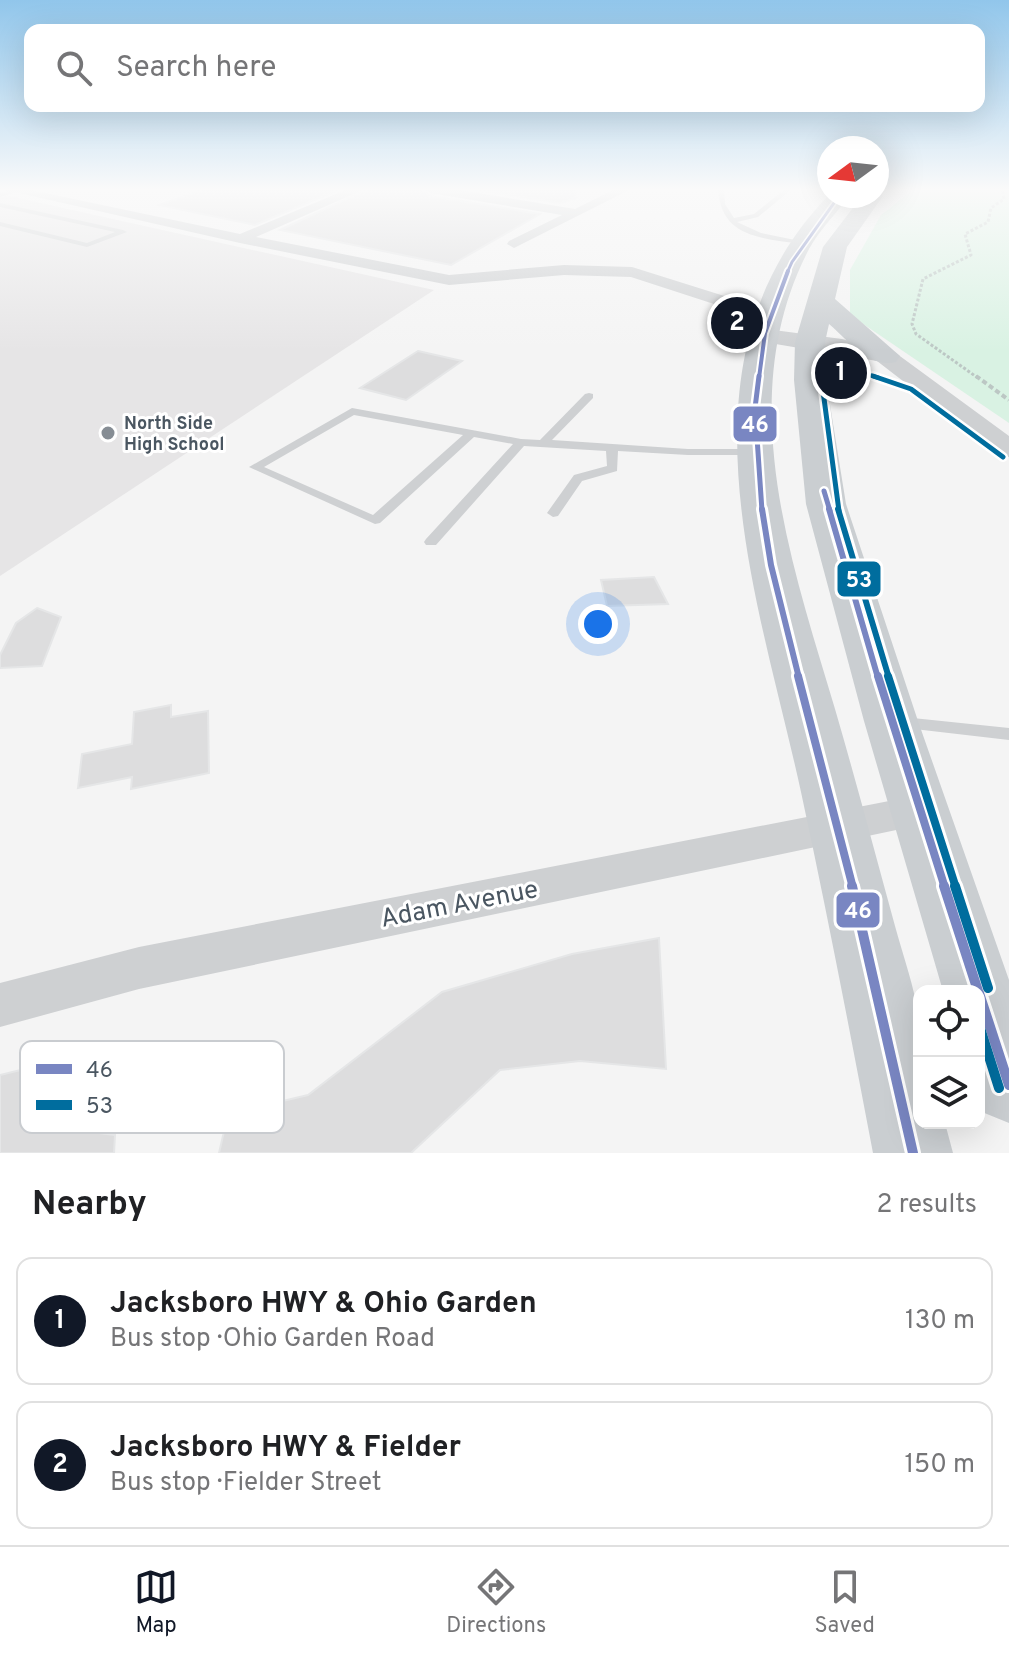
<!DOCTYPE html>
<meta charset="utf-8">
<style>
:root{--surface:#fff;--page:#f2f2f2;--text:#202124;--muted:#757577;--line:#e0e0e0;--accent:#111827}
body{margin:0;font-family:Overpass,sans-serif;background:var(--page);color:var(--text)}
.controls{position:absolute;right:24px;bottom:24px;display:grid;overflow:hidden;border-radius:16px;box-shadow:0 8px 32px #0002}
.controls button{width:72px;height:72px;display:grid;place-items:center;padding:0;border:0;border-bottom:2px solid var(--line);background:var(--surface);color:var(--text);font:40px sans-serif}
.compass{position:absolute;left:817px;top:136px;width:72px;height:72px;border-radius:50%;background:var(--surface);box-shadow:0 8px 32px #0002;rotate:255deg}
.you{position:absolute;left:598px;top:624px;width:28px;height:28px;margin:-20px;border:6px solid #fff;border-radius:50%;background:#1a73e8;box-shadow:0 0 0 12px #1a73e833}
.badge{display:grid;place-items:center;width:52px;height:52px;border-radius:50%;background:var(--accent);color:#fff;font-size:26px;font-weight:700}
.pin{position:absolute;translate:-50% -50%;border:4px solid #fff;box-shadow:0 2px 8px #0006}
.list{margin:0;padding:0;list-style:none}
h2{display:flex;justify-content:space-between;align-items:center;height:104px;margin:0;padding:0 32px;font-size:34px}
h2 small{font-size:26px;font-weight:400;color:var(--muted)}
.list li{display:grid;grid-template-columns:52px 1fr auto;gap:24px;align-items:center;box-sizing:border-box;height:128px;margin:0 16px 16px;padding:0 16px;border:2px solid var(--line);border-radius:16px}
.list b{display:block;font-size:30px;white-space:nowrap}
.list p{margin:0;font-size:26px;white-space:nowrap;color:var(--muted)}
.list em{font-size:26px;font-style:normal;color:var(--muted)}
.icon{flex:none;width:44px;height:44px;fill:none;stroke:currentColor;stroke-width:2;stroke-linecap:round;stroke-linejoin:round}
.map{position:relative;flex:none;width:1009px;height:1153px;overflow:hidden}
.search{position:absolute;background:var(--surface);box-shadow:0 8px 32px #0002;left:24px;right:24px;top:24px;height:88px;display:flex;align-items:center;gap:20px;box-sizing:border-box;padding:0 28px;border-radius:16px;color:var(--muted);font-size:30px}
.sheet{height:392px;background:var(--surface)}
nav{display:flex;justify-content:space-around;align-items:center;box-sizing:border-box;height:112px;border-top:2px solid var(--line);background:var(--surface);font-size:22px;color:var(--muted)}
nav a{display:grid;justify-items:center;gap:4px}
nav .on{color:var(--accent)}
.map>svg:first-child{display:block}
.education{fill:#e6e5e6}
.green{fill:#d9f2e3}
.building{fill:#ddddde;stroke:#e5e6e7;stroke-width:2}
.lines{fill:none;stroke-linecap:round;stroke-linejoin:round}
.path-far1{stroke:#bcc7c4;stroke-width:3;stroke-dasharray:3 2;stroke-linecap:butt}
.path{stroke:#bcc7c4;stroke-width:4;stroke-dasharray:5 3;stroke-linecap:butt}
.service{fill:#ced0d2;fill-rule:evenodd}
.minor{fill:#ced0d2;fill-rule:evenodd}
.tertiary{fill:#ced0d2;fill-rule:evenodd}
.primary{fill:#caced1;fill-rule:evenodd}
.bus-1-far5-casing{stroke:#fff;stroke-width:6}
.bus-1-far4-casing{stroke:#fff;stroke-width:8}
.bus-1-far3-casing{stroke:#fff;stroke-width:10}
.bus-1-far2-casing{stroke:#fff;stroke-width:12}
.bus-1-far1-casing{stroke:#fff;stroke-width:14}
.bus-1-casing{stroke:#fff;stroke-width:16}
.bus-2-far4-casing{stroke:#fff;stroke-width:8}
.bus-2-far3-casing{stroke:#fff;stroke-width:10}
.bus-2-far2-casing{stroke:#fff;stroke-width:12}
.bus-2-far1-casing{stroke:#fff;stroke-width:14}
.bus-2-casing{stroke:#fff;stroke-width:16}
.bus-1-far5{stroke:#7986c2;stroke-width:3}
.bus-1-far4{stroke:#7986c2;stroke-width:4}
.bus-1-far3{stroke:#7986c2;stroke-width:5}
.bus-1-far2{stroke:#7986c2;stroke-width:6}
.bus-1-far1{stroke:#7986c2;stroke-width:8}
.bus-1{stroke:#7986c2;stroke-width:10}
.bus-2-far4{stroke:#006d9e;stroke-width:4}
.bus-2-far3{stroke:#006d9e;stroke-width:5}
.bus-2-far2{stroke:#006d9e;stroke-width:6}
.bus-2-far1{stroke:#006d9e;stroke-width:8}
.bus-2{stroke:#006d9e;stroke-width:10}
.poi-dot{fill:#868d94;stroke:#fff;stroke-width:3}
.labels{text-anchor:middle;stroke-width:6;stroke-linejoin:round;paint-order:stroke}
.far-poi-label{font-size:18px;font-weight:bold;fill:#4a5661;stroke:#fff;text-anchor:start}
.near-street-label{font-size:26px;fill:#4a5661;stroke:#fff}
.key{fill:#fff;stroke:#c9ccd0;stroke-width:2}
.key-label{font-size:22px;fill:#4a5661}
.line-badge{stroke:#fff;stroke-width:3}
.badge-label{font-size:22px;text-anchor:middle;font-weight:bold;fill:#fff}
</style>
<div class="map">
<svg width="1009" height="1153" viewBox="0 0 1009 1153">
<rect width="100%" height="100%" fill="#f4f4f4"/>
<!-- education -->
<path class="education" d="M0,194L434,290L0,576Z"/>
<!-- green -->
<path class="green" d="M914,189H1009V423L850,315V270L881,215Z"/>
<!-- building -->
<path class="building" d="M205,189H340L255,225L159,205Z
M368,189H421L430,196L540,214L451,265L280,230Z
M473,189H575L576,198L560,203Z
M418,351L462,361L406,400L360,388Z
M654,577L668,604L607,606L601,580Z
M37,608L61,617L42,666L0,668V655L16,623Z
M171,705V717L208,711L209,773L131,789L132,777L78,788L82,754L132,744L134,712Z
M659,938L666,1069L580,1061L500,1070L411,1153H219L228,1114L308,1095L442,992L572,954Z
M82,1055L49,1127L115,1135L114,1153H0V1075Z"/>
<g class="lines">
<!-- path-far1 -->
<path class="path-far1" d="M978,378L916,334L912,324L923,279L971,255L965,234L988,222L991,208L1004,199L1002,189"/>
<!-- path -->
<path class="path" d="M976,376L1009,400"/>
<!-- service -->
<path class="service" d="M14,189L16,192L0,197V193Z
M718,189H724L725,204L734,218L754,214L785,189H792L758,217L737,222L761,233L805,242L801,244C760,238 721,237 718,189Z
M0,203L123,230L127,232L87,247L0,226V222L87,243L115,232L0,207Z
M589,393L593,394V398L552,440L688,449H754L760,452L754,455H688L618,451L617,471L582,481L558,516L553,517L547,513L574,475L607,466L606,451L524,446L436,545H426L424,542L426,539L513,444L474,437L380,523L375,524L249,467L352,408L521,439L540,440L585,394ZM354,415L463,435L373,515L264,467Z
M903,717L1009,728V740L897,727L895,723L897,719Z"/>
<!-- minor -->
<path class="minor" d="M1,189H26L240,234L348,189H365L256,237L449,275L564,265L632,267L778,313L781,317L772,322L766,321L631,277L564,275L449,285L240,243Z
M424,189H454L575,209L615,189H631L514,248L507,244L509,241L562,215L430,193Z
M920,795L933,799L939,810L933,821L920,825L139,989L0,1027V983L139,947Z"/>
<!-- tertiary -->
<path class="tertiary" d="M766,329L842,339L893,351L1009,436V457L999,455L877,361L758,341L755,336L758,331Z"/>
<!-- primary -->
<path class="primary" d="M877,191L883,196L847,247L835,299L900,356L896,362C870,369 848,340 829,324L825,342L826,380L846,504L918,721L1009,980V1123L982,1112L979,1104V991H943L864,721L806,504L794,380L795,342L823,247L862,196H877Z
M829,195L849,196C836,214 820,229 809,249C732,397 791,561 835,709C856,781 875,853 895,926C903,956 915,988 919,1020C923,1053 919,1090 919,1123H945L953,1153H873C850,1032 827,912 801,792C759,598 668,360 829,195Z"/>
<!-- bus-1-far5 casing -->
<g class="bus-1-far5-casing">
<path id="bus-1-far5" d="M787,273L792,262L839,196"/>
</g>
<!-- bus-1-far4 casing -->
<g class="bus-1-far4-casing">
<path id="bus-1-far4" d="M759,378L765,333L788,271"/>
</g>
<!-- bus-1-far3 casing -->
<g class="bus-1-far3-casing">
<path id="bus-1-far3" d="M759,376L755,408L762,511
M824,491L830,511"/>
</g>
<!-- bus-1-far2 casing -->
<g class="bus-1-far2-casing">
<path id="bus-1-far2" d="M762,509L771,565L799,678
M829,509L878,678"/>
</g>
<!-- bus-1-far1 casing -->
<g class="bus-1-far1-casing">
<path id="bus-1-far1" d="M798,676L853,888
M878,676L945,888"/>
</g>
<!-- bus-1 casing -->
<g class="bus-1-casing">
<path id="bus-1" d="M852,886L913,1153
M944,886L978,991
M979,993L1009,1085"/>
</g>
<!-- bus-2-far4 casing -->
<g class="bus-2-far4-casing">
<path id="bus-2-far4" d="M822,378L820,364L851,369L879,378"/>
</g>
<!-- bus-2-far3 casing -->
<g class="bus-2-far3-casing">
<path id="bus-2-far3" d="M821,376L839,511
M873,376L911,389L1003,457"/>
</g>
<!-- bus-2-far2 casing -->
<g class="bus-2-far2-casing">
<path id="bus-2-far2" d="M838,509L889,678"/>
</g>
<!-- bus-2-far1 casing -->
<g class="bus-2-far1-casing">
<path id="bus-2-far1" d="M888,676L956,888"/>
</g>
<!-- bus-2 casing -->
<g class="bus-2-casing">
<path id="bus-2" d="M955,886L988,988
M979,1025L999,1088"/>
</g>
<!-- bus-1-far5 -->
<use href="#bus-1-far5" class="bus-1-far5"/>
<!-- bus-1-far4 -->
<use href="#bus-1-far4" class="bus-1-far4"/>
<!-- bus-1-far3 -->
<use href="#bus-1-far3" class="bus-1-far3"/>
<!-- bus-1-far2 -->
<use href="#bus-1-far2" class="bus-1-far2"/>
<!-- bus-1-far1 -->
<use href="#bus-1-far1" class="bus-1-far1"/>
<!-- bus-1 -->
<use href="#bus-1" class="bus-1"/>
<!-- bus-2-far4 -->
<use href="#bus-2-far4" class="bus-2-far4"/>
<!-- bus-2-far3 -->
<use href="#bus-2-far3" class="bus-2-far3"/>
<!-- bus-2-far2 -->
<use href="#bus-2-far2" class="bus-2-far2"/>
<!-- bus-2-far1 -->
<use href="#bus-2-far1" class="bus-2-far1"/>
<!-- bus-2 -->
<use href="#bus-2" class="bus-2"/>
</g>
<!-- sky -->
<linearGradient id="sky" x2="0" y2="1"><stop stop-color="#91c6eb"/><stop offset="0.54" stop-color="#fafafa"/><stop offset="1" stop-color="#fafafa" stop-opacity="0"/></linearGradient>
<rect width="1009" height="351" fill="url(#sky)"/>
<!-- markers -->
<circle class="poi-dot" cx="108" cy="433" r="8"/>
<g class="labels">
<!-- far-poi labels -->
<g class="far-poi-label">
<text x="124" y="429">North Side<tspan x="124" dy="21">High School</tspan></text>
</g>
<!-- near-street labels -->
<g class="near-street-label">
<text transform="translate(459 903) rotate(-11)" y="9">Adam Avenue</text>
</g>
</g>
<!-- legend -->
<rect x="20" y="1041" width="264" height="92" rx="12" class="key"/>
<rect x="36" y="1064" width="36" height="10" fill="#7986c2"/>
<rect x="36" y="1100" width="36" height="10" fill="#006d9e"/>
<g class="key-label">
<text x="86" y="1077">46</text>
<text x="86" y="1113">53</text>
</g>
<g class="line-badge">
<rect x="732" y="405" width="46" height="38" rx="8" fill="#7986c2"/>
<rect x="836" y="560" width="46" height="38" rx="8" fill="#006d9e"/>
<rect x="835" y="891" width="46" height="38" rx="8" fill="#7986c2"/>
</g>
<g class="badge-label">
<text x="755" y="432">46</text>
<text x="859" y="587">53</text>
<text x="858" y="918">46</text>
</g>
</svg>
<div class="controls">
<button><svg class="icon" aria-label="locate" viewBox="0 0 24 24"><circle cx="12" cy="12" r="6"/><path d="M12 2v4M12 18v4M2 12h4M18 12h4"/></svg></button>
<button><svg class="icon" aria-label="layers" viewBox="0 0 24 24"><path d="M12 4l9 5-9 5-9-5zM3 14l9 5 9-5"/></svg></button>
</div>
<svg class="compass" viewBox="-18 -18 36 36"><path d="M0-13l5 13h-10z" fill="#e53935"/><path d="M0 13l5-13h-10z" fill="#757577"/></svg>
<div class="you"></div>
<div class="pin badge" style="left:841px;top:373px">1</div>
<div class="pin badge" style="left:737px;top:323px">2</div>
<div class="search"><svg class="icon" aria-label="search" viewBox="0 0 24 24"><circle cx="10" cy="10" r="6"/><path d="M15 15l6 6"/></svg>Search here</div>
</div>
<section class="sheet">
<h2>Nearby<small>2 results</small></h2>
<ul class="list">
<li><span class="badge">1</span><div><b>Jacksboro HWY &amp; Ohio Garden</b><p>Bus stop · Ohio Garden Road</p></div><em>130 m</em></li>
<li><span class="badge">2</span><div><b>Jacksboro HWY &amp; Fielder</b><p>Bus stop · Fielder Street</p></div><em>150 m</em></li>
</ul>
</section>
<nav>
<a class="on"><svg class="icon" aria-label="map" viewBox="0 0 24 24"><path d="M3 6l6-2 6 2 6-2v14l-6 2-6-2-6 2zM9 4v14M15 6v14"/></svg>Map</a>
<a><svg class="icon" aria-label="directions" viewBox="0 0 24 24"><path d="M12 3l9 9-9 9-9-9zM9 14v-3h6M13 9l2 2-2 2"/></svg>Directions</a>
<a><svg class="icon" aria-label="saved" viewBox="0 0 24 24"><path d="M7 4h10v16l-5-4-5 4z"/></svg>Saved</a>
</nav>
